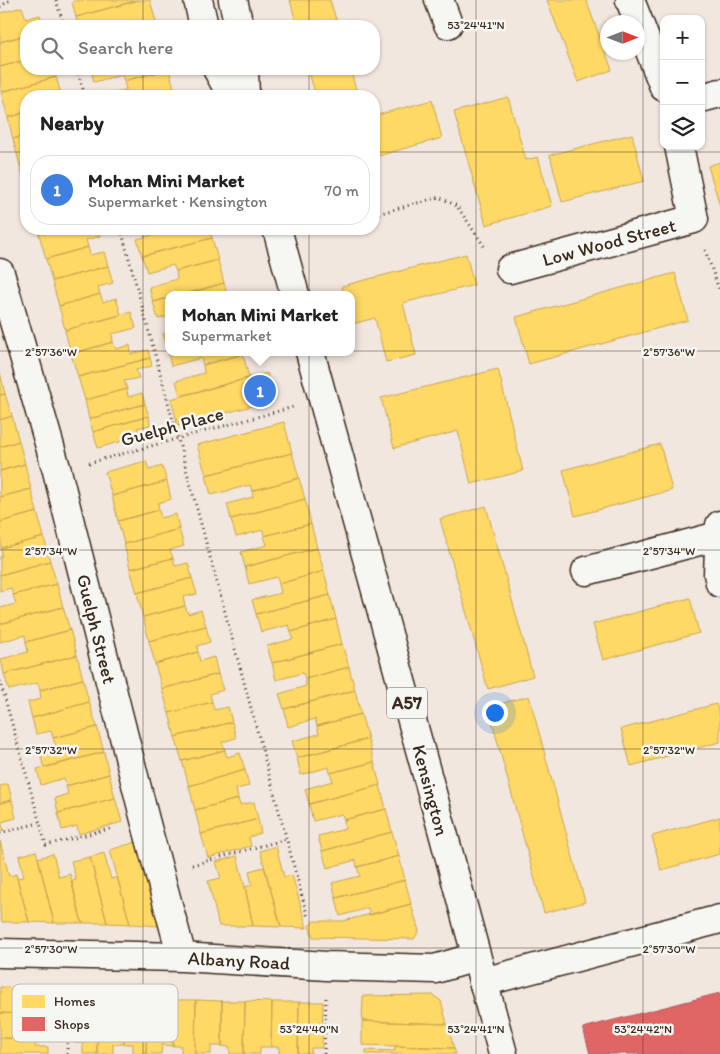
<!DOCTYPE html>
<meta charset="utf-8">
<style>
:root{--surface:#fff;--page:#f2f2f2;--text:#222;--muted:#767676;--line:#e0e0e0;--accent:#0f766e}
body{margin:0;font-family:Itim,sans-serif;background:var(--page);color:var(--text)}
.controls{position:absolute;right:15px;top:15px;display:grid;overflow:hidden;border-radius:10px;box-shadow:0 1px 4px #0004}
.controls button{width:45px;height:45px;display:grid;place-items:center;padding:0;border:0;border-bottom:1px solid var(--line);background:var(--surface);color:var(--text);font:25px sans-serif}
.compass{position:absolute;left:600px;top:15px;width:45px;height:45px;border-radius:50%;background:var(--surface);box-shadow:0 1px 4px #0004;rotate:90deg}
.you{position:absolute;left:494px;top:712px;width:18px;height:18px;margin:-12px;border:4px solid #fff;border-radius:50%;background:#1a73e8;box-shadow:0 0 0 8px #1a73e833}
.badge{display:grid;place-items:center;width:32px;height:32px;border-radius:50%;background:var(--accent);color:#fff;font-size:16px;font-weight:700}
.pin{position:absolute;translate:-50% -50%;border:2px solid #fff;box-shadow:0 1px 5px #0006}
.popup{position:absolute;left:165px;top:291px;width:190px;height:65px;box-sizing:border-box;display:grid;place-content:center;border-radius:10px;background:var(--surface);filter:drop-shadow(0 1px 4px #0005);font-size:16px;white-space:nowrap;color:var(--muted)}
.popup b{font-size:19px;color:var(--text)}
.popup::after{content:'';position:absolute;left:50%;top:100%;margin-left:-10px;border:10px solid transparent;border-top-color:var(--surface)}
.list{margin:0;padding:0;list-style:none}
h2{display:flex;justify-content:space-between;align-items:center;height:65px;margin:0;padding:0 20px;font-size:21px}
h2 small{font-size:16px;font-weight:400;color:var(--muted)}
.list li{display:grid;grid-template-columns:32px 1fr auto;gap:15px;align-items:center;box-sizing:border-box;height:70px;margin:0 10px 10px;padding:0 10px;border:1px solid var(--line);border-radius:20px}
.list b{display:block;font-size:19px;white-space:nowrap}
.list p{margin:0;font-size:16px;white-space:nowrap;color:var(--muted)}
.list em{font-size:16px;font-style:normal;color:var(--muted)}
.icon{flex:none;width:28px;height:28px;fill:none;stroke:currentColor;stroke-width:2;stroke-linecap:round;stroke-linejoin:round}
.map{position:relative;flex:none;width:720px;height:1054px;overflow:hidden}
.search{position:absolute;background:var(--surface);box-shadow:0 1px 4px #0004;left:20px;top:20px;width:360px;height:55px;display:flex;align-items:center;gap:12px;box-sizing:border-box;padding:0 18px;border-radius:20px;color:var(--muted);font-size:19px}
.panel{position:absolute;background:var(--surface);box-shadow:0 1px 4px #0004;left:20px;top:90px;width:360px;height:145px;border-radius:20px}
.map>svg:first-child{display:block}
.homes{fill:#ffd966;stroke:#c4a450}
.shops{fill:#e06666;stroke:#ae5450}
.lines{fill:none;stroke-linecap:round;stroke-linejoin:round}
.minor-casing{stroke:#3b2a1e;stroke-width:31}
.primary-casing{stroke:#3b2a1e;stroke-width:31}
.path{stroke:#3b2a1e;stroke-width:3;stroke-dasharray:1 4;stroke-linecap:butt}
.minor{stroke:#f6f6f2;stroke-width:28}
.primary{stroke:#f6f6f2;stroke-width:28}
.ticks{fill:none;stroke:#3b2a1e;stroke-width:1;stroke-opacity:0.45}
.labels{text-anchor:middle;stroke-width:5;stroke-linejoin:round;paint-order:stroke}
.shield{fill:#f6f6f2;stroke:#73675e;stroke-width:1}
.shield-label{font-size:18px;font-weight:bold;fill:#3b2a1e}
.street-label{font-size:19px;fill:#3b2a1e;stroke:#f6f6f2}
.key{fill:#f6f6f2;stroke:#beb9b2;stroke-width:1}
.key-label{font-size:14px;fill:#3b2a1e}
.ticks-label{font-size:12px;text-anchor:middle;fill:#3b2a1e;stroke:#f6f6f2;stroke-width:5;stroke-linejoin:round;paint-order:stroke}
</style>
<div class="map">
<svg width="720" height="1054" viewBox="0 0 720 1054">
<rect width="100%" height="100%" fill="#f2e7df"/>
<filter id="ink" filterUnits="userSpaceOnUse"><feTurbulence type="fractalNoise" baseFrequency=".02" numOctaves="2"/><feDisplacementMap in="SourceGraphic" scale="10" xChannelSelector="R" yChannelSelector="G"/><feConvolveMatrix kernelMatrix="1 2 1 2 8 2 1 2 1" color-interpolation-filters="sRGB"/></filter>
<g filter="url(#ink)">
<!-- homes -->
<path class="homes" d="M79,0H139L76,17L72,2Z
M139,0H150L156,22L139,26H78L76,17Z
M290,0H330L338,26H297Z
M547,0H586L612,70L578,82Z
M22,7L26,19L40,15L43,26H26V35L0,42V13Z
M156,22L158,26H139Z
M26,35V60L0,67V42Z
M26,60V69H54L56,77L1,92L0,67Z
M91,69H169L124,81L122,75L94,82Z
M169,69L175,92L161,96H105L126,90L124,81Z
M308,69H350L358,96H316Z
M56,77L61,94L50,96H26V112L8,118L1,92Z
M508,97L526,160L538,157L552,206L486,225L454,112Z
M432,100L442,138L374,157V116Z
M26,112V135L13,139L8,118Z
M632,134L644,181L562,202L550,155Z
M26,135V163L20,165L13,139Z
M720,162V206L708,166Z
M26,163V187L20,165Z
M38,229H60L39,234Z
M60,229H98L100,236L86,240L88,247L46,259L39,234Z
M163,229H210L212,238L142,256L137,239L164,232Z
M212,238L218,260L176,271L173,265L147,272L142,256Z
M88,247L90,255L104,252L108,266L52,281L46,259Z
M466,254L474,285L403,303L416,355L386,362L375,318L352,324L351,295H344L342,286Z
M218,260L224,283L182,295H169V298L153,302L149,287L177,279L176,271Z
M108,266L113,283L98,287L100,294L59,306L52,281Z
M675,273L688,320L529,364L516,317Z
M224,283L227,295H182Z
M100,294L103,302L116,298L121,315L65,330L59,306Z
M169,298V316L158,319L153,302Z
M131,312L136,328L112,334L113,342L71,354L65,330Z
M169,333V348H167L163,334Z
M113,342L116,349L130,345L131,354L148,350L150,358L78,377L71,354Z
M167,348H169V352H242L243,354L203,365L201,358L171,366Z
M243,354L249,378L180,396L176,381L204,373L203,365Z
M150,358L152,366L136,370L139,378L124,381L127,389L85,400L78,377Z
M498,369L523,471L471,484L458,431L394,448L381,398Z
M0,372L5,394L0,395Z
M267,373L274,400L178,426L171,399Z
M127,389L128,397L142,393L145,404L89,419L85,400Z
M5,394L12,416L0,420V395Z
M145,404L149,416L93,432L89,419Z
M12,416L19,441L0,447V420Z
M149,416L150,425L137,428L140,436L98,448L93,432Z
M284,422L292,453L206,475L197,445Z
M19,441L25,464L0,471V447Z
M660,444L672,490L575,516L563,470Z
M292,453L299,478L252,491L250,485L211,495L206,475Z
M146,461L149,470L162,466L167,481L112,496L105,472Z
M25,464L31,489L0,497V471Z
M299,478L305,499L231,519L227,504L253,497L252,491Z
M167,481L171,499L158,503L159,510L118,521L112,496Z
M31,489L37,512L0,522V497Z
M305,499L311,524L264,536L263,530L236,537L231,519Z
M486,506L533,676L488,689L440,519Z
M159,510L161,518L176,514L179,529L124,544L118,521Z
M37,512L44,537L1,548L0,522Z
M311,524L317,548L245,567L241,552L267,545L264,536Z
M179,529L184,546L170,550L173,558L130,569L124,544Z
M44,537L50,561L0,575V557L2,556L1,548Z
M317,548L324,571L279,584L277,577L249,584L245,567Z
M173,558L175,566L188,563L192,578L137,593L130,569Z
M50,561L57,584L13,595L11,588L0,591V575Z
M324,571L330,595L256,614L252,600L281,593L279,584Z
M192,578L197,594L183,597L185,606L143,617L137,593Z
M57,584L63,607L0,624V608L16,604L13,595Z
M330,595L336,619L291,632L289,625L261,632L256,614Z
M690,598L699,633L603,660L593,624Z
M185,606L188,614L201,610L206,626L149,641L143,617Z
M63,607L70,630L26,642L25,635L0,642V624Z
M336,619L342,644L272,663L267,646L293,639L291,632Z
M206,626L210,642L197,646L198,652L155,664L149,641Z
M70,630L77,655L4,674L1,659L28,652L26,642Z
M342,644L349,667L305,679L303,673L276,680L272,663Z
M198,652L200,661L214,657L218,674L162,689L155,664Z
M77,655L83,679L40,690L38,683L9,690L4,674Z
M349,667L355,690L284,709L279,694L306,686L305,679Z
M218,674L223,690L210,694L212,702L169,713L162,689Z
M83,679L89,702L32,718L28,702L41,699L40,690Z
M355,690L361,714L317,726L315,719L288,727L284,709Z
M529,696L585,902L544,913L488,707Z
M89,702L97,727L53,738L51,731L36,734L32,718Z
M212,702L214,710L228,707L232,722L175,737L169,713Z
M716,704L720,717V742L631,766L621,729Z
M361,714L368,739L297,758L292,741L319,734L317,726Z
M232,722L236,738L222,742L225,750L182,761L175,737Z
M97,727L104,752L44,768L39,750L56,746L53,738Z
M368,739L374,762L330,773L329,767L301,775L297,758Z
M225,750L227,757L240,753L245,770L189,786L182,761Z
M104,752L109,774L66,786L64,778L41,785L37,769Z
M374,762L380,785L309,804L305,789L333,781L330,773Z
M245,770L249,786L236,789L238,799L195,810L189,786Z
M109,774L115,798L58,813L55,798L68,794L66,786Z
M8,784L12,800L0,803V786Z
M380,785L386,809L344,820L342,814L313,821L309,804Z
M115,798L122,822L79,834L77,826L62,830L58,813Z
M238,799L240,805L254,802L258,819L201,834L195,810Z
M12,800L16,818L1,822L4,830L0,831V803Z
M386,809L392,832L322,851L318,836L345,829L344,820Z
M720,817V854L661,870L652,836Z
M258,819L261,833L249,837L251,846L208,858L201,834Z
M392,832L399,856L357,867L356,860L327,868L322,851Z
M0,841L9,876L16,874L29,922H2L0,913Z
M136,842L159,926L130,924L110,850Z
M276,846L284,877L292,875L307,928L281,927L260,851Z
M36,851L38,858L54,923L29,922L17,878L24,877L19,856Z
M104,853L111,879L117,877L130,924L107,923L90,857Z
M53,854L59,877L70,874L82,923H54L38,858Z
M237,856L245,887L253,926H219L208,881L221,878L216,862Z
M399,856L405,880L336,898L332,883L360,876L357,867Z
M90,857L107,923H82L71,881L76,880L71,861Z
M264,867L281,927L253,926L245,887L252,885L249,871Z
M405,880L411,904L370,915L368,908L340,916L336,898Z
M411,904L419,931L414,939L313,937L309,926L314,921H343Z
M0,987L49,988V1015L0,1013Z
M433,995L441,1001L447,1024L362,1021L363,996Z
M76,998H98L97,1054H83V1043H75Z
M98,998H125L124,1044H113V1054H97Z
M125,998L147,999L146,1054H133V1044H124Z
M147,999L173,1000V1046L162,1045L161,1054H146Z
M173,1000H196L195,1054H181V1046H173Z
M196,1000L222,1001V1046H211V1054H195Z
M222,1001H245L244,1054H230V1047L222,1046Z
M245,1001L272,1002L271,1047H260V1054H244Z
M272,1002H299L298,1054H279V1047H271Z
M299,1002H323L322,1048H311V1054H298Z
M0,1013L49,1015V1030L35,1029V1039L0,1038Z
M362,1021L447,1024L454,1048L362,1045Z
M0,1038L35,1039V1047H48V1054H0Z
M395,1046L454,1048L456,1054H366V1050L395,1051Z"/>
<!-- shops -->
<path class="shops" d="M720,993V1054H590L583,1028Z"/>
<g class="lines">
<!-- minor casing -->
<g class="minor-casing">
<path id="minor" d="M439,0L448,24
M630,0L664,87
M701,98L720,93
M510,269L694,219L679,146
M0,273L57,471L145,820L182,957
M720,525L718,574L720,583
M586,571L718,536
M0,953L182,957L327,966L435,969L476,957
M483,982L720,919"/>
</g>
<!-- primary casing -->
<g class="primary-casing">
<path id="primary" d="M198,0L204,26
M233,0L239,26
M217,69L232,96
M244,69L245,96
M277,229L295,295
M310,352L442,829L503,1054"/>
</g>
<!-- path -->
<path class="path" d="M56,0L64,26
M0,7L10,0
M77,69L85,96
M374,215L439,197L457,206L486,249
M121,229L308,918
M311,232L322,229
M705,250L720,292
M89,463L293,407
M0,681L46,845L113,828
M0,833L39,823
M192,865L287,839
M67,1054L68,987
M324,1054L326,997"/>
<!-- minor -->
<use href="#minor" class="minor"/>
<!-- primary -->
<use href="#primary" class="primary"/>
</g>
</g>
<!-- ticks -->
<path class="ticks" d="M143,0V26M309,0V26M476,0V1054M643,0V1054M143,69V96M309,69V96M0,152H26M374,152H720M143,229V1054M309,229V1054M0,351H720M0,550H720M0,749H720M0,948H720"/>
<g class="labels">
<!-- shield labels -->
<rect class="shield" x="387" y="687.5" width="40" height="31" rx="4"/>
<g class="shield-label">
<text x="407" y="709">A57</text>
</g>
<!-- street labels -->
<g class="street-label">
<text transform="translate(609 242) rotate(-15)" y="7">Low Wood Street</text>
<text transform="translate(172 426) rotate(-15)" y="7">Guelph Place</text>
<text transform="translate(97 629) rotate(76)" y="7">Guelph Street</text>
<text transform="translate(431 790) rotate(75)" y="7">Kensington</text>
<text transform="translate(239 960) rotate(3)" y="7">Albany Road</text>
</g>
</g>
<!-- legend -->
<rect x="12" y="984" width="166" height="58" rx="8" class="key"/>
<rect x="22" y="995" width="23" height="13" fill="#ffd966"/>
<rect x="22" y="1017" width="23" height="14" fill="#e06666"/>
<g class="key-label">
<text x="54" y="1006">Homes</text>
<text x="54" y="1029">Shops</text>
</g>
<g class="ticks-label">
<text x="476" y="29">53°24'41"N</text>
<text x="51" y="356">2°57'36"W</text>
<text x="669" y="356">2°57'36"W</text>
<text x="51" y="555">2°57'34"W</text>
<text x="669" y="555">2°57'34"W</text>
<text x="669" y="754">2°57'32"W</text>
<text x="51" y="754">2°57'32"W</text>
<text x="669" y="953">2°57'30"W</text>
<text x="51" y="953">2°57'30"W</text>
<text x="309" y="1033">53°24'40"N</text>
<text x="476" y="1033">53°24'41"N</text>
<text x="643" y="1033">53°24'42"N</text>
</g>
</svg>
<div class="controls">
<button>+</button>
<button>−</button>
<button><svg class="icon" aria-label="layers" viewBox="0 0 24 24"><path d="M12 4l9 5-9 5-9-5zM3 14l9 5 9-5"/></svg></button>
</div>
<svg class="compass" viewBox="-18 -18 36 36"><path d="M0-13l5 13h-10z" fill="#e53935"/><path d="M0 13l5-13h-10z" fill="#767676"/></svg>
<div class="you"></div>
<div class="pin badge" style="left:260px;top:391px;background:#3f7fe0">1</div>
<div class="popup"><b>Mohan Mini Market</b>Supermarket</div>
<div class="search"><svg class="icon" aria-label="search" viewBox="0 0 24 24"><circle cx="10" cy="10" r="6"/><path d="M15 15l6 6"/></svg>Search here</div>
<section class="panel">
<h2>Nearby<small></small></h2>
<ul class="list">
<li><span class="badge" style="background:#3f7fe0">1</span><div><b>Mohan Mini Market</b><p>Supermarket · Kensington</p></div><em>70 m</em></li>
</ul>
</section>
</div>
